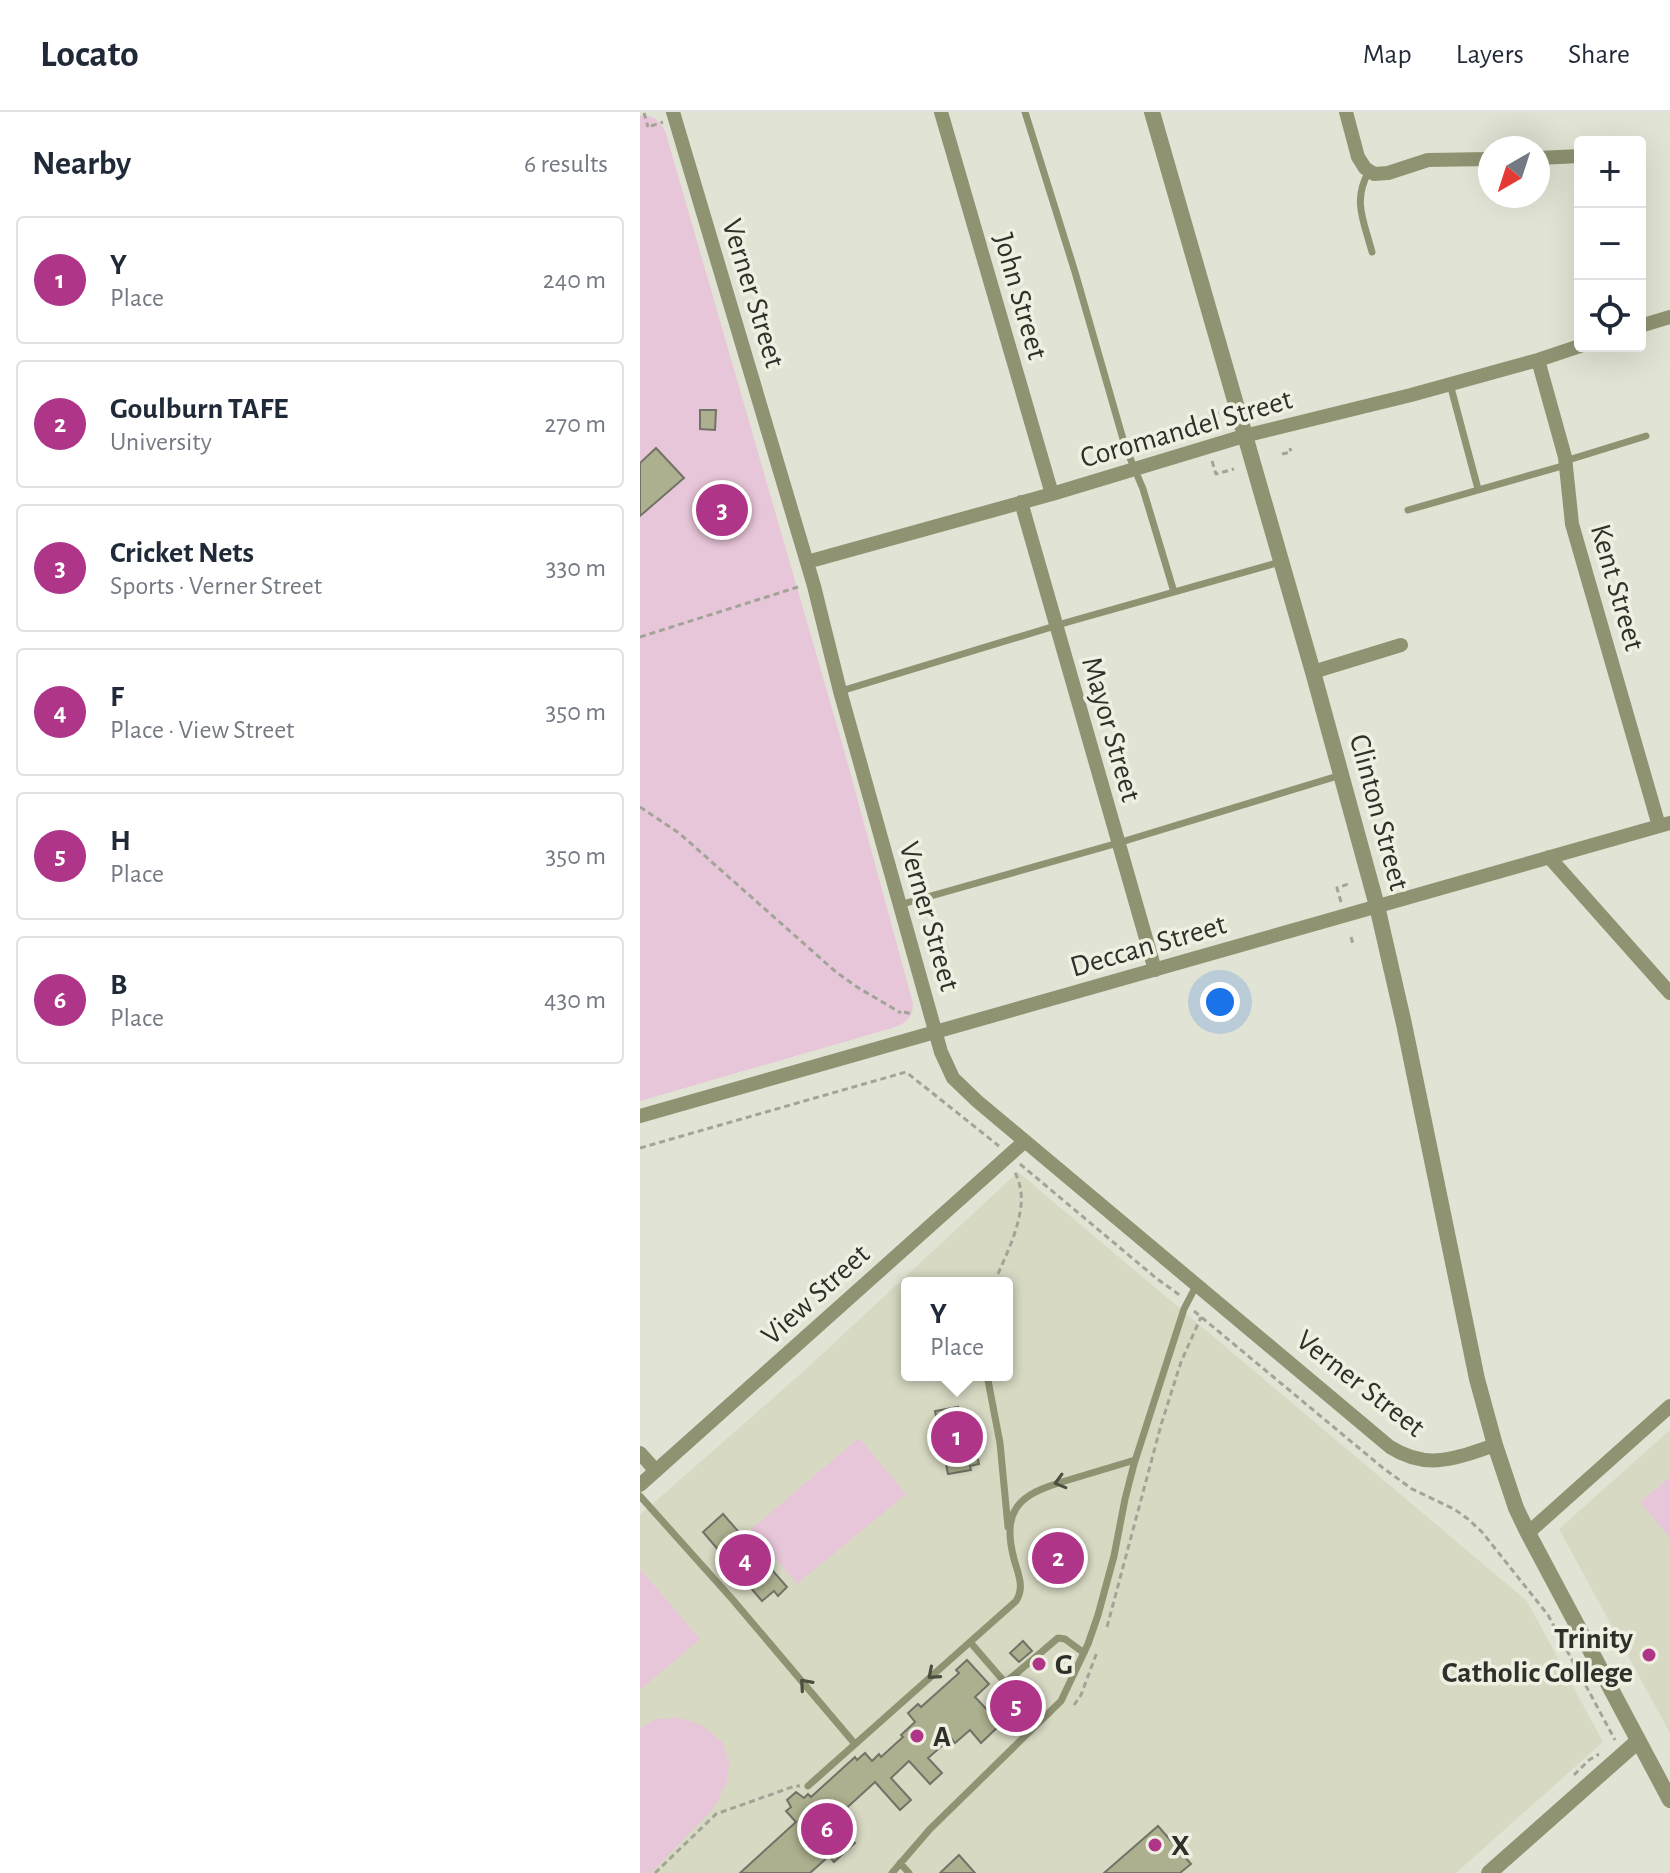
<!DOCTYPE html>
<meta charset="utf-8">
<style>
:root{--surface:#fff;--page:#f6f6f7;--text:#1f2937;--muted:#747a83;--line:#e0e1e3;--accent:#af3588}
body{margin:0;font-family:"Alegreya Sans",sans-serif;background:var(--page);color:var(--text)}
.controls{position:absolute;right:24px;top:24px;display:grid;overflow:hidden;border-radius:8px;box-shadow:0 8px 32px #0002}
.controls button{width:72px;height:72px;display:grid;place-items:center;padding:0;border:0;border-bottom:2px solid var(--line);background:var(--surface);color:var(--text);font:40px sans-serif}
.compass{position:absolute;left:838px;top:24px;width:72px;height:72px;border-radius:50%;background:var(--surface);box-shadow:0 8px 32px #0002;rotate:219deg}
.you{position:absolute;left:580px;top:890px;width:28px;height:28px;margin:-20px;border:6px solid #fff;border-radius:50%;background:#1a73e8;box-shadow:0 0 0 12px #1a73e833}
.badge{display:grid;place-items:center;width:52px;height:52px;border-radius:50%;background:var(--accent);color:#fff;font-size:26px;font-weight:700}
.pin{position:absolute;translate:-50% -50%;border:4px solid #fff;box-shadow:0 2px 8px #0006}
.popup{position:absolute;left:261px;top:1165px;width:112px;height:104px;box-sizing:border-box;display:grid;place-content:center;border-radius:8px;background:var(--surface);filter:drop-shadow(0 2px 6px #0005);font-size:26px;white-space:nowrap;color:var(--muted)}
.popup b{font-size:30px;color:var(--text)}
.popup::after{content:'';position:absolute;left:50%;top:100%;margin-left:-16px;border:16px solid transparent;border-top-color:var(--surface)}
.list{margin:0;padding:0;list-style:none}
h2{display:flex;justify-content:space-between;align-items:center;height:104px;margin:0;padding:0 32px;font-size:34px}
h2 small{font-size:26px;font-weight:400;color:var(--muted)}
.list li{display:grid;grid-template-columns:52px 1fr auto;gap:24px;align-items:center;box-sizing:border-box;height:128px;margin:0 16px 16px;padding:0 16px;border:2px solid var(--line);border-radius:8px}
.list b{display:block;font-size:30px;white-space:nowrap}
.list p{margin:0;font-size:26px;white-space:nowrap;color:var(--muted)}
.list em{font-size:26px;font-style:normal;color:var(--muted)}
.icon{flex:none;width:44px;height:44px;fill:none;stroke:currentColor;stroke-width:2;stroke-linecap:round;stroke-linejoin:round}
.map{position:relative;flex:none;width:1030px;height:1761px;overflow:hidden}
header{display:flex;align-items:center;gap:48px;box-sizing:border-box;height:112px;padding:0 40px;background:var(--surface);border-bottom:2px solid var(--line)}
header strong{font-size:38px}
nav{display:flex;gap:44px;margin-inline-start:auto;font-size:28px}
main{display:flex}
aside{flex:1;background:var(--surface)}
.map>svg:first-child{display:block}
.built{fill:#d7d9c3;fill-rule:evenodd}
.green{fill:#e8c6d9}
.building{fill:#adb08e;stroke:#727366;stroke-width:2}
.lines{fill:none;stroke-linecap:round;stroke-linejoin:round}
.path{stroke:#a2a498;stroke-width:3;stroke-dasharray:6 4;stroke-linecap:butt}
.service{stroke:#909372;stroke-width:7}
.minor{stroke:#909372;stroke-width:14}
.tertiary{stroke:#909372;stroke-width:16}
.oneway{stroke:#4c4e40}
.poi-dot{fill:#af3588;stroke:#eff0e1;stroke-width:3}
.labels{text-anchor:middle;stroke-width:7;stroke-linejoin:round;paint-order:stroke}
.street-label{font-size:30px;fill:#2f302a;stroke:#eff0e1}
.poi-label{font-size:30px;font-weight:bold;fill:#2f302a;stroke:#eff0e1;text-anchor:start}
</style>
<header>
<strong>Locato</strong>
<nav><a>Map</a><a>Layers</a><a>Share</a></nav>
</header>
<main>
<aside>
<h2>Nearby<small>6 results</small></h2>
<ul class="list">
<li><span class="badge">1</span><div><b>Y</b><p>Place</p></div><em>240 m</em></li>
<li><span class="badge">2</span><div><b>Goulburn TAFE</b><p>University</p></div><em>270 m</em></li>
<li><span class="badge">3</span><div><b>Cricket Nets</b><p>Sports · Verner Street</p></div><em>330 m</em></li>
<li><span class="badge">4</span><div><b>F</b><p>Place · View Street</p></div><em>350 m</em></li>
<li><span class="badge">5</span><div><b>H</b><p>Place</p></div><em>350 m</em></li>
<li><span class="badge">6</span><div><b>B</b><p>Place</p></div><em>430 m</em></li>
</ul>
</aside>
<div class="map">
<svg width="1030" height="1761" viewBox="0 0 1030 1761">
<rect width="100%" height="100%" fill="#e1e3d4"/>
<!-- built -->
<path class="built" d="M378,1060L887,1489L963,1630L816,1761H0V1403L165,1258ZM267,1171H367V1263H267Z
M1030,1318V1621L919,1417Z"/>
<!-- green -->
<path class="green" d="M5,3C16,5 22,11 26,22L206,645L273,892C273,906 265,912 252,916L0,989V4Z
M219,1326L266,1382L157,1472L111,1417Z
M1030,1365V1426L1000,1390Z
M0,1457L60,1527L0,1578Z
M41,1606L63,1614L82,1630L89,1650L87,1669L74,1696L11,1761H0V1616L16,1607Z"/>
<!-- building -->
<path class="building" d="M60,298H76L75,318L60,317Z
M16,336L44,366L0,404V351Z
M318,1295V1300L327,1298L339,1352L330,1354L331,1358L308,1362L295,1299Z
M83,1402L147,1475L138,1484L134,1479L122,1489L63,1420Z
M383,1529L392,1539L379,1550L370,1541Z
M327,1548L349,1572L335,1585L353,1604L372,1587L379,1585L380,1580L387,1574L396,1584L364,1613L362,1611L341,1631L330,1618L315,1631L311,1626L288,1646L302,1661L290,1672L269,1649L251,1666L271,1688L260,1698L235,1670L199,1703L215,1720L209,1725L215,1731L194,1750L189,1744L170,1761H100L156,1710L146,1699L151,1695L147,1688L156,1680L164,1686L168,1682L171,1685L215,1645L217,1648L225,1641L232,1649L239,1642L241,1645L263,1625L261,1623L275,1610L268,1601L278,1592L281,1595L319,1561L316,1558Z
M518,1714L551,1752L540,1761H464Z
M319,1743L335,1761H300Z"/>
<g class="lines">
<!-- path -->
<path class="path" d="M4,1L8,15
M11,14L23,10
M624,290L636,286L639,293
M564,323L560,307L579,301
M642,342L651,340L650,336
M572,349L576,362L594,357
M0,525L158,475
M0,695L39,721L196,860L217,875L261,901
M701,790L697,776L711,771
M711,825L713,832
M264,900L272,902
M0,1036L266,960L359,1034
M380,1052L516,1166L541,1184
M354,1171C365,1145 387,1103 380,1075C379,1069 376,1063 374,1057
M554,1199L743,1356L772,1377L814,1397L828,1407L842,1420L908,1503L975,1628
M467,1515L521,1313L541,1250L561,1205
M434,1593L441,1583L457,1540
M934,1663L949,1648L959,1642
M15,1761L76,1702L155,1674H160"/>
<!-- service -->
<path class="service" d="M385,0L435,160L485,334L503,377L534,480
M729,59C712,89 724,109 732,140
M810,272L838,377
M925,349L1006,324
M768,398L926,353
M201,579L428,510L640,450
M259,793L478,731L701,663
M347,1263L360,1331L368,1415
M0,1384L93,1488L215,1632
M330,1530L374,1581
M365,1571L418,1526L425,1527L444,1541
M168,1674L376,1489C385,1475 378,1462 374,1447C359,1390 387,1380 435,1366C455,1360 475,1354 495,1348
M260,1751L269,1761
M252,1761L290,1717L421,1589L448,1532L458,1503L474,1444L485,1387L494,1352L544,1197L557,1172"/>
<!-- minor -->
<path class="minor" d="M33,0L174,474L200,579L301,940L313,966L337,989L750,1335C788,1359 816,1346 855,1333
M301,0L412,382
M706,0L718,45L725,56L734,62L748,61L788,48L850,47
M898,46L940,44
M1000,214L1030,205
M898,248L925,345L932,412L1019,714
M381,390L515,858
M167,450L412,382L604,324L771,283L898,248L940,234
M673,560L761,533
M909,745L1030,881
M0,1004L1030,711
M0,1341L16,1359
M0,1373L385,1029
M888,1421L1030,1294"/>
<!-- tertiary -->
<path class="tertiary" d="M512,0L673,560L737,794L764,912L837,1267L855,1333L876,1396L888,1421L1030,1688
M849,1761L998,1629"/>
</g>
<!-- one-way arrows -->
<defs><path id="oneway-chevron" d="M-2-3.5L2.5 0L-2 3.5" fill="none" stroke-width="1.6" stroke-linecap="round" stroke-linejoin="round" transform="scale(2)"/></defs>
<g class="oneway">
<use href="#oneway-chevron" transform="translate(420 1370) rotate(164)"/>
<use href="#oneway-chevron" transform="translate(293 1562) rotate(139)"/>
<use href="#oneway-chevron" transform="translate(165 1572) rotate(-131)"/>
</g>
<!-- markers -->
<g class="poi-dot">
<circle cx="1009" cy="1543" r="8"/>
<circle cx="399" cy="1552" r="8"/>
<circle cx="277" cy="1624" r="8"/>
<circle cx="515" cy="1733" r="8"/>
</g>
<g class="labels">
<!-- street labels -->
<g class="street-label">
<text transform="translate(114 181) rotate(73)" y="10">Verner Street</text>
<text transform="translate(381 184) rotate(74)" y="10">John Street</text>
<text transform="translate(546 316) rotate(-16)" y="10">Coromandel Street</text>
<text transform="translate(978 475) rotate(74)" y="10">Kent Street</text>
<text transform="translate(472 617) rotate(74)" y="10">Mayor Street</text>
<text transform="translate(740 700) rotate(75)" y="10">Clinton Street</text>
<text transform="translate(290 804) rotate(74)" y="10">Verner Street</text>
<text transform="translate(508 833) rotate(-16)" y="10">Deccan Street</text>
<text transform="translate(175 1182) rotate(-42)" y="10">View Street</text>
<text transform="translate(721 1271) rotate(38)" y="10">Verner Street</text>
</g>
<!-- poi labels -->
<g class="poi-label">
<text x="993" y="1536" text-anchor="end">Trinity<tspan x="993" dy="34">Catholic College</tspan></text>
<text x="415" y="1562">G</text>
<text x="293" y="1634">A</text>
<text x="531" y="1743">X</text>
</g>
</g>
</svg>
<div class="controls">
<button>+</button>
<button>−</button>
<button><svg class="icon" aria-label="locate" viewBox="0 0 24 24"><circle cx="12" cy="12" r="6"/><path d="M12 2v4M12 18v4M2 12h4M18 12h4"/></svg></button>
</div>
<svg class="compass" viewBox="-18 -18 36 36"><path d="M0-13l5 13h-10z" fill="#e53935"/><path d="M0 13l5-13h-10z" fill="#747a83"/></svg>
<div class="you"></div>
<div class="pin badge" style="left:317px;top:1325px">1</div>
<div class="popup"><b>Y</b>Place</div>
<div class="pin badge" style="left:418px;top:1446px">2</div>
<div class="pin badge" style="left:82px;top:398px">3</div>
<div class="pin badge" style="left:105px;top:1448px">4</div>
<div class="pin badge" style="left:376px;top:1594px">5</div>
<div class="pin badge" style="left:187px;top:1717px">6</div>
</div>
</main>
